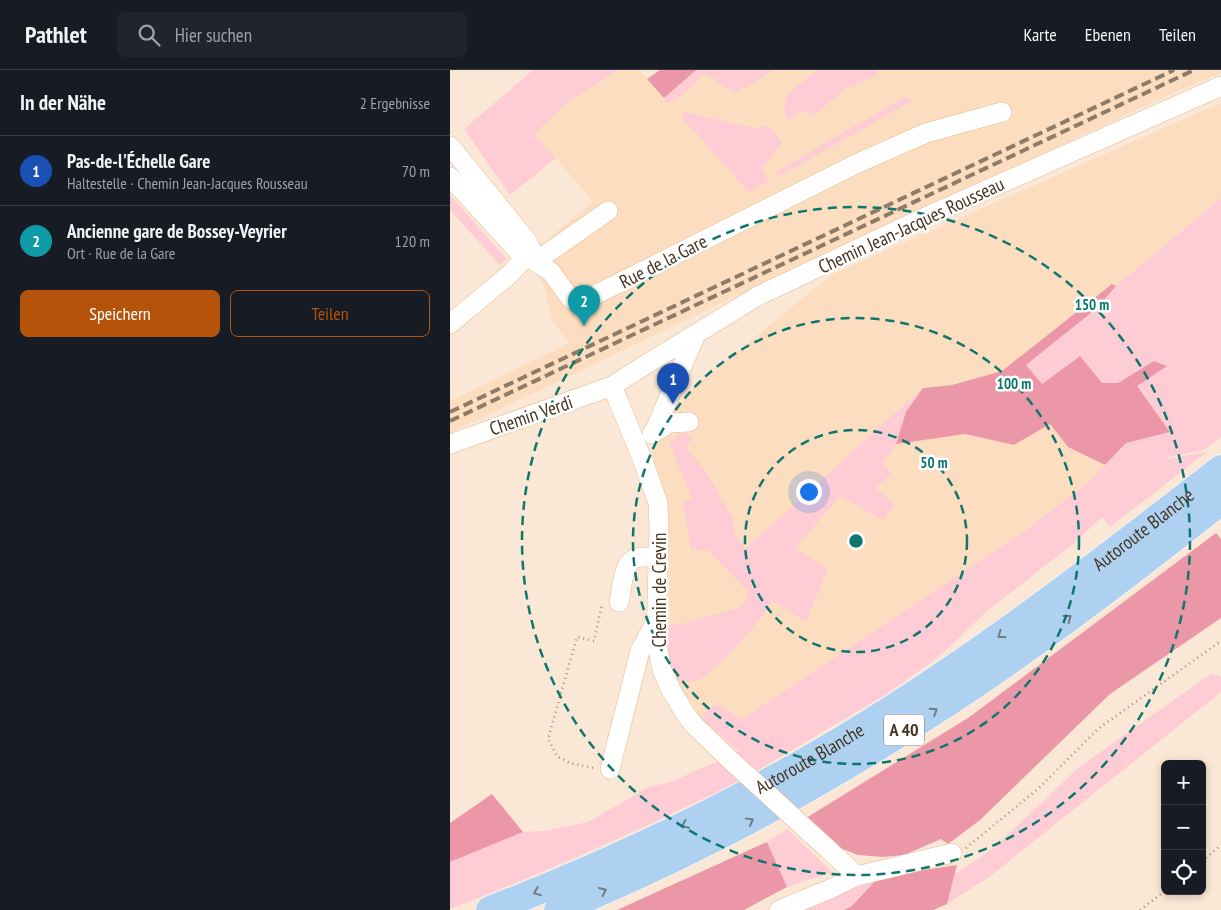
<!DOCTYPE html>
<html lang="de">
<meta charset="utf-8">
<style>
:root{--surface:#171b24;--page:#20242c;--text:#f1f3f6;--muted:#9ea1a6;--line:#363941;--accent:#b45309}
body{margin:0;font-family:"PT Sans Narrow",sans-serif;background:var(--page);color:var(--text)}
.controls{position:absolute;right:15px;bottom:15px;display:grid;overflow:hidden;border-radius:8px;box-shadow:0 2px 8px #0003}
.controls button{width:45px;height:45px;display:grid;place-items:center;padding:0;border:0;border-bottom:1px solid var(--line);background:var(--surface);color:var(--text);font:25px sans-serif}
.you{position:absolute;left:358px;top:421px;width:18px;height:18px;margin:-12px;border:4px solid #fff;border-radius:50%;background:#1a73e8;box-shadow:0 0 0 8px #1a73e833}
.badge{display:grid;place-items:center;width:32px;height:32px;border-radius:50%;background:var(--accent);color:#fff;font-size:16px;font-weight:700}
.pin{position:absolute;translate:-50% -41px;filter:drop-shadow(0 1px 2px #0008)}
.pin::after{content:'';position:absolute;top:26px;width:18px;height:15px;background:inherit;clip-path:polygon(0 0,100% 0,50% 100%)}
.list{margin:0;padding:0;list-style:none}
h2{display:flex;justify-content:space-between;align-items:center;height:65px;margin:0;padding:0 20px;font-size:21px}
h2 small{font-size:16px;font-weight:400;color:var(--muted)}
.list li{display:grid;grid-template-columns:32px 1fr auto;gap:15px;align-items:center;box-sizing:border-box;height:70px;padding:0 20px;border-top:1px solid var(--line)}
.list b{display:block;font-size:19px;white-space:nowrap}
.list p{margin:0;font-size:16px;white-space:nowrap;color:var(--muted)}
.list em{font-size:16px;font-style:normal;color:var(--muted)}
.actions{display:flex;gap:10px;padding:15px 20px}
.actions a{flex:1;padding:11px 0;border:1px solid var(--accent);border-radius:8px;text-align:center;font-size:18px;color:var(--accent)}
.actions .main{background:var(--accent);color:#fff}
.icon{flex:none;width:28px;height:28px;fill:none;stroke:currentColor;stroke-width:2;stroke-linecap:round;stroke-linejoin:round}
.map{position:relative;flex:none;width:771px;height:840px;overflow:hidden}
header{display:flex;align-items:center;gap:30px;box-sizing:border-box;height:70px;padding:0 25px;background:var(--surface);border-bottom:1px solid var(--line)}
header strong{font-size:24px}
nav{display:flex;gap:28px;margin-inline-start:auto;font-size:18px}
.search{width:350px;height:45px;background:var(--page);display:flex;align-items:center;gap:12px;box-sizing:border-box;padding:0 18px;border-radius:8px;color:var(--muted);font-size:19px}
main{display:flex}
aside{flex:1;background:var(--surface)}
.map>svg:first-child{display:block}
.built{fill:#fcddbf}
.green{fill:#feccd4}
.forest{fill:#ec97a8}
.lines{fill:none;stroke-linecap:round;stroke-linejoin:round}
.minor-casing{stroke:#e6ba8d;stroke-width:20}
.highway-casing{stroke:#fff;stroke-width:29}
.path{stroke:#a2907e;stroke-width:2.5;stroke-dasharray:1 4;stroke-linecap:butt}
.minor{stroke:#fff;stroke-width:19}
.highway{stroke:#aed1f2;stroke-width:28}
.rail{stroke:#8d7c69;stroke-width:4;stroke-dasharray:10 5;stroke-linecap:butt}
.minor-bridge-casing{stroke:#e6ba8d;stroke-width:20;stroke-linecap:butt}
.minor-bridge{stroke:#fff;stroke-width:19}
.oneway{stroke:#747b7f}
.ring{fill:none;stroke:#0f766e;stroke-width:2.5;stroke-dasharray:9 6}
.labels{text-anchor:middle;stroke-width:5;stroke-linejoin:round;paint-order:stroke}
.shield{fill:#fff;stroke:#7d7164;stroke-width:1}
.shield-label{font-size:18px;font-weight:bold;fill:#453421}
.street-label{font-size:19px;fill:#453421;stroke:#fff}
.centre{fill:#0f766e;stroke:#fff;stroke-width:2.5}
.ring-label{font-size:15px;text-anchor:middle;font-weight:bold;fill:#0f766e;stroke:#fff;stroke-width:5;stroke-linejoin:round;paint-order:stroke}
</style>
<header>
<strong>Pathlet</strong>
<div class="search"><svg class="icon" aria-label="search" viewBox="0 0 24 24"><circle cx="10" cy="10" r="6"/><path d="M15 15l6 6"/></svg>Hier suchen</div>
<nav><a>Karte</a><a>Ebenen</a><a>Teilen</a></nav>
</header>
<main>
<aside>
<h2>In der Nähe<small>2 Ergebnisse</small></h2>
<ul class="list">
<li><span class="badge" style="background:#1a4fb4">1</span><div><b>Pas-de-l'Échelle Gare</b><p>Haltestelle · Chemin Jean-Jacques Rousseau</p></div><em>70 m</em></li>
<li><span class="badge" style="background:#0f9aa8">2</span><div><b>Ancienne gare de Bossey-Veyrier</b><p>Ort · Rue de la Gare</p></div><em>120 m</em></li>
</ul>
<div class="actions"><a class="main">Speichern</a><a>Teilen</a></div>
</aside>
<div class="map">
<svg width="771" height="840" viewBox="0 0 771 840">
<rect width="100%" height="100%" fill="#fae7d5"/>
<!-- built -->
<path class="built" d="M168,0H189L197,9L210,0H771V3L732,19L297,221L0,363V331L120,273L102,251L94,215L89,208L101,201L100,167L143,132L106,88L83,64L119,31Z
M771,33V128L666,216L662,214L552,301L502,315L473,318L447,374L515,364L564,375L600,354L618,377L655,395L640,411L576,460L292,650L265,633L251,648L233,621L220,595L216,563L219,446L214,419L201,381L222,358L215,347L231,333L238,322L381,205Z"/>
<!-- green -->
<path class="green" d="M83,0H168L119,31L84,64L106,88L60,125L14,59Z
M246,0H323L300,15L284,23L255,3C242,13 234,29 217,33L214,28Z
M368,0H426L428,5L397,18L363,46L351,40L339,51L334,43L337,24Z
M454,27L462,31L328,107L326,102Z
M235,42L303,58L319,56L332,73L312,98L319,111L299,122L231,47Z
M0,125L57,189L50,195L0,140Z
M771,128V367L754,380L718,387V389L757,382L660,457L652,447L623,474L537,541L494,582L475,597L435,625L305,702L286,683L289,682L251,648L265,633L292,649L576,460L640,411L676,373L720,362L686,316L716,296L704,291L668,313H652L629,286L592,314L576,295L646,239L666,216Z
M473,318L456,342L446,374L433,393L441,404L425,418L445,435L433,450L390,426L345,479L378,498L356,552L323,531C309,550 265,607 244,611C239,612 233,611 228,611L220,595L216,556L232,554L291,537L296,531L298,522L259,481L241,479L233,432L242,429L220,374L229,363L238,364L242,369L236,376L257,404L283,448L285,464L295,479Z
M762,603L771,607V622L539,807L497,834L505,804L544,778L628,698Z
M270,690L292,710C196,757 100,801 0,839V792L73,762L94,761L138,752L199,717L221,712Z
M337,759L382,802L337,817L317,772Z
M425,811L402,836L394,840H346L385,824Z"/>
<!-- forest -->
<path class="forest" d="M210,0H246L214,28L197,9Z
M662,214L666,216L646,239L576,295L592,314L630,286L652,313H668L704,291L717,296L687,316L720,362L676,373L655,395L618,377L600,354L564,375L515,364L446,374L456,342L473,318L502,315L552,301Z
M766,463L771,469V548L660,624L530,750L498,774L491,769L454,785L433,787L408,785L385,776L356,748L518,648Z
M42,724L73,762L0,792V753Z
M317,772L337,817L294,840H167Z
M507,795L497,834L483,840H394L402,836L425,811L467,801Z"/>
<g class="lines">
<!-- minor casing -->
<g class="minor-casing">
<path id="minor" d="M0,76L78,172L86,191L158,141
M0,107L67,180L101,202L120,228L126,232H131L406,94L476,63L552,42
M0,254L61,203L76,186
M162,316L193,391L208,433L209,460L206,569L212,600L221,620L236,645L244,655L277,687
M204,362L246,264
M202,364L219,353L239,352
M0,374L162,316L195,295L308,226L462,153L771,16
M169,532C172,520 172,491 187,488C194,486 201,487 208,487
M160,699L190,581L205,553
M407,806L502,783
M329,840L380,819L407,806L378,779"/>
</g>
<!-- highway casing -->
<g class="highway-casing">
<g id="highway">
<path id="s1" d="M40,840C141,801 239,756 333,704C489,618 631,508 771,399"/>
<path d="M108,840C241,785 366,718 486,640C585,576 679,504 771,431"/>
</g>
</g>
<!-- path -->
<path class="path" d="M143,698L120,693L107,686L98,669L127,567L144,571L152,534
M516,778L589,718L649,658L771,571
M752,791L771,775
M690,840L715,821"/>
<!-- minor -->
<use href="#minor" class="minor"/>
<!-- highway -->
<use href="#highway" class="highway"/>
<!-- rail -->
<path class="rail" d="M0,342L724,0
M0,351L744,0"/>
<!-- minor-bridge casing -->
<g class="minor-bridge-casing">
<path id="minor-bridge" d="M277,687L378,779"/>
</g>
<!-- minor-bridge -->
<use href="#minor-bridge" class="minor-bridge"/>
</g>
<!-- one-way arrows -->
<defs><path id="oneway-chevron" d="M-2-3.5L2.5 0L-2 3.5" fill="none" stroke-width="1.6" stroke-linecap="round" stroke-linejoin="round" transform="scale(1.25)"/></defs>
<g class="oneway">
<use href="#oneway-chevron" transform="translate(618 548) rotate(-37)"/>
<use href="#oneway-chevron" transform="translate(551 565) rotate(145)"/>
<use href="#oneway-chevron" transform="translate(484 641) rotate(-33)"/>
<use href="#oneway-chevron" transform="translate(300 751) rotate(-29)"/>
<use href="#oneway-chevron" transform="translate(235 755) rotate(154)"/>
<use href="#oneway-chevron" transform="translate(153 821) rotate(-24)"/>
<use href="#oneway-chevron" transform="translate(87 822) rotate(158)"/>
</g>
<!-- distance rings -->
<g class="ring">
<circle cx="406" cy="471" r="111"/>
<circle cx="406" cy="471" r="223"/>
<circle cx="406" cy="471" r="334"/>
</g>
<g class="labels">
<!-- shield labels -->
<rect class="shield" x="434" y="644.5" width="40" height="31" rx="4"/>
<g class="shield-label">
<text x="454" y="666">A 40</text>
</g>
<!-- street labels -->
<g class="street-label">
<text transform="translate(461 155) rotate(-25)" y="7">Chemin Jean-Jacques Rousseau</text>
<text transform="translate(213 191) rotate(-27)" y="7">Rue de la Gare</text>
<text transform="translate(81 345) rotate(-19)" y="7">Chemin Verdi</text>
<text dy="7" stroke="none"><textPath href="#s1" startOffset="759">Autoroute Blanche</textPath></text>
<text transform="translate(209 520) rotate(-90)" y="7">Chemin de Crevin</text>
<text dy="7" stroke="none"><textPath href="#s1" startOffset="354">Autoroute Blanche</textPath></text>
</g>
</g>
<circle cx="406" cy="471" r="8" class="centre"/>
<g class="ring-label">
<text x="642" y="240">150 m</text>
<text x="564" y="319">100 m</text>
<text x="484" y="398">50 m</text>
</g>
</svg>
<div class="controls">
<button>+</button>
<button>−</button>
<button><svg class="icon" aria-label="locate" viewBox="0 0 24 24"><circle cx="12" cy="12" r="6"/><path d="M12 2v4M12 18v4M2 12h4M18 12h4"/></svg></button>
</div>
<div class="you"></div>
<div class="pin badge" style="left:223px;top:334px;background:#1a4fb4">1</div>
<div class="pin badge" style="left:134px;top:256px;background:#0f9aa8">2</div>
</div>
</main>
